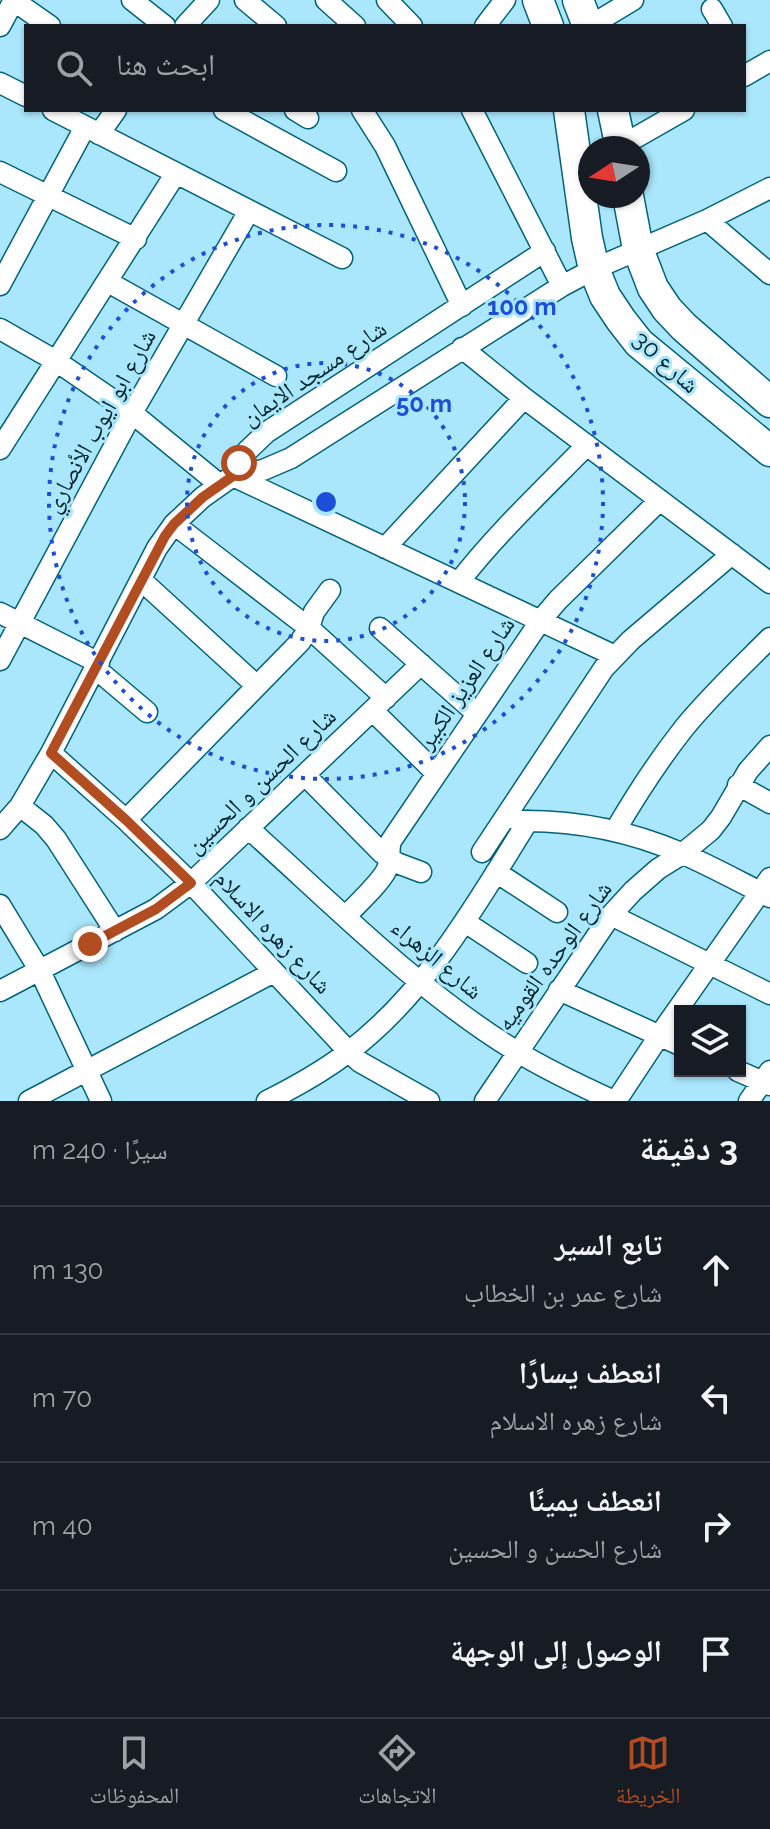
<!DOCTYPE html>
<html lang="ar">
<meta charset="utf-8">
<style>
:root{--surface:#171b24;--page:#20242c;--text:#f1f3f6;--muted:#9ea1a6;--line:#363941;--accent:#b24c21}
body{margin:0;font-family:Raleway,"Noto Naskh Arabic",sans-serif;background:var(--page);color:var(--text);direction:rtl}
.controls{position:absolute;right:24px;bottom:24px;display:grid;overflow:hidden;border-radius:0px;box-shadow:0 2px 6px #0004}
.controls button{width:72px;height:72px;display:grid;place-items:center;padding:0;border:0;border-bottom:2px solid var(--line);background:var(--surface);color:var(--text);font:40px sans-serif}
.compass{position:absolute;left:578px;top:136px;width:72px;height:72px;border-radius:50%;background:var(--surface);box-shadow:0 2px 6px #0004;rotate:258deg}
.stop{position:absolute;width:24px;height:24px;margin:-18px;border:6px solid #b24c21;border-radius:50%;background:#fff}
.stop.end{background:#b24c21;border-color:#fff;box-shadow:0 2px 8px #0008}
.list{margin:0;padding:0;list-style:none}
h2{display:flex;justify-content:space-between;align-items:center;height:104px;margin:0;padding:0 32px;font-size:34px}
h2 small{font-size:26px;font-weight:400;color:var(--muted)}
.list li{display:grid;grid-template-columns:52px 1fr auto;gap:24px;align-items:center;box-sizing:border-box;height:128px;padding:0 32px;border-top:2px solid var(--line)}
.list b{display:block;font-size:30px;white-space:nowrap}
.list p{margin:0;font-size:26px;white-space:nowrap;color:var(--muted)}
.list em{font-size:26px;font-style:normal;color:var(--muted)}
.icon{flex:none;width:44px;height:44px;fill:none;stroke:currentColor;stroke-width:2;stroke-linecap:round;stroke-linejoin:round}
.map{position:relative;flex:none;width:770px;height:1101px;overflow:hidden;direction:ltr}
.search{position:absolute;background:var(--surface);box-shadow:0 2px 6px #0004;left:24px;right:24px;top:24px;height:88px;display:flex;align-items:center;gap:20px;box-sizing:border-box;padding:0 28px;border-radius:0px;color:var(--muted);font-size:30px}
.sheet{height:616px;background:var(--surface)}
nav{display:flex;justify-content:space-around;align-items:center;box-sizing:border-box;height:112px;border-top:2px solid var(--line);background:var(--surface);font-size:22px;color:var(--muted)}
nav a{display:grid;justify-items:center;gap:4px}
nav .on{color:var(--accent)}
.map>svg:first-child{display:block}
.lines{fill:none;stroke-linecap:round;stroke-linejoin:round}
.street-casing{stroke:#02637a;stroke-width:23}
.secondary-casing{stroke:#02637a;stroke-width:33}
.street{stroke:#fff;stroke-width:20}
.secondary{stroke:#fff;stroke-width:30}
.route{stroke:#b24c21;stroke-width:10}
.ring{fill:none;stroke:#1d4ed8;stroke-width:4;stroke-dasharray:4 8}
.labels{text-anchor:middle;stroke-width:6;stroke-linejoin:round;paint-order:stroke}
.street-label{font-size:24px;fill:#02252e;stroke:#abe7fc}
.centre{fill:#1d4ed8;stroke:#abe7fc;stroke-width:4}
.ring-label{font-size:24px;text-anchor:middle;font-weight:bold;fill:#1d4ed8;stroke:#abe7fc;stroke-width:6;stroke-linejoin:round;paint-order:stroke}
</style>
<div class="map">
<svg width="770" height="1101" viewBox="0 0 770 1101">
<rect width="100%" height="100%" fill="#abe7fc"/>
<g class="lines">
<!-- street casing -->
<g class="street-casing">
<path id="street" d="M13,0L50,26
M132,0L165,26
M245,0L276,26
M326,0L355,26
M387,0L412,26
M712,9L722,26
M0,26L14,0
M185,26L209,0
M485,26L505,0
M590,26L633,0
M744,76L770,61
M0,83L26,96
M53,110L342,258
M224,110L336,171
M295,110L308,118
M362,110L385,146L462,306
M472,110L562,286
M99,134L116,110
M621,146L684,110
M0,172L136,239
M707,220L770,274
M108,282L276,376
M0,285L85,127
M0,329L56,361L132,413L220,485
M462,348L524,398L770,583
M0,449L176,173
M233,476L615,656
M233,476L247,451L267,432L545,251
M174,524L309,628L386,698
M385,548L524,398
M141,580L257,686
M459,582C497,533 543,490 587,445
M0,613L99,663
M380,628L476,713
M0,660L132,413L249,211
M95,668L147,712
M373,711L436,773
M51,753L126,820L191,883L349,1052L360,1062L429,1101
M305,775L382,853L397,863L421,872
M738,785L770,803
M20,806L44,825L56,839L115,931
M126,820L300,642L309,628L314,612L330,590
M518,821C573,820 630,831 681,853C711,866 740,882 770,897
M248,828C333,904 419,992 516,1051C547,1070 581,1086 614,1101
M0,829L20,806L51,753L157,548L174,524L203,497L220,485L233,476L263,470L291,458L562,286L594,269L707,220L770,188
M615,831C636,795 658,761 684,728C710,696 741,667 770,638
M482,852L604,668L631,640L732,554
M496,872L557,912
M0,905L40,971L101,1101
M611,915L770,994
M346,916C356,905 385,879 388,866C391,857 388,850 391,841L541,620L558,600L660,500
M465,922L527,963
M559,990L680,1045
M0,991L156,909L191,883L421,664
M738,1071L770,1085
M29,1101L274,972
M267,1101C295,1087 322,1072 347,1053C426,994 477,903 528,821
M485,1101L611,915L633,891L658,869L682,854L711,830L721,817L748,771L770,746
M616,1101L659,1036L770,878
M749,1101L770,1071"/>
</g>
<!-- secondary casing -->
<g class="secondary-casing">
<path id="secondary" d="M538,0L548,26
M578,0L588,26
M569,110L587,238L594,269L605,296L621,320L639,343L770,451
M613,110L621,148
M628,196L638,249L653,288L667,309L684,327L770,402"/>
</g>
<!-- street -->
<use href="#street" class="street"/>
<!-- secondary -->
<use href="#secondary" class="secondary"/>
</g>
<g class="lines">
<!-- route -->
<path class="route" d="M90,944L156,909L191,883L126,820L51,753L165,536L174,524L203,497L233,476L239,463"/>
</g>
<!-- distance rings -->
<g class="ring">
<circle cx="326" cy="502" r="139"/>
<circle cx="326" cy="502" r="277"/>
</g>
<g class="labels">
<!-- street labels -->
<g class="street-label">
<text transform="translate(666 362) rotate(42)" y="8">شارع 30</text>
<text transform="translate(314 373) rotate(-34)" y="8">شارع مسجد الايمان</text>
<text transform="translate(100 421) rotate(-61)" y="8">شارع ابو ايوب الأنصاري</text>
<text transform="translate(466 683) rotate(-56)" y="8">شارع العزيز الكبير</text>
<text transform="translate(261 781) rotate(-44)" y="8">شارع الحسن و الحسين</text>
<text transform="translate(273 932) rotate(47)" y="8">شارع زهره الاسلام</text>
<text transform="translate(554 956) rotate(-54)" y="8">شارع الوحده القوميه</text>
<text transform="translate(437 959) rotate(40)" y="8">شارع الزهراء</text>
</g>
</g>
<circle cx="326" cy="502" r="12" class="centre"/>
<g class="ring-label">
<text x="522" y="315">100 m</text>
<text x="424" y="412">50 m</text>
</g>
</svg>
<div class="controls">
<button><svg class="icon" aria-label="layers" viewBox="0 0 24 24"><path d="M12 4l9 5-9 5-9-5zM3 14l9 5 9-5"/></svg></button>
</div>
<svg class="compass" viewBox="-18 -18 36 36"><path d="M0-13l5 13h-10z" fill="#e53935"/><path d="M0 13l5-13h-10z" fill="#9ea1a6"/></svg>
<div class="stop" style="left:239px;top:463px"></div>
<div class="stop end" style="left:90px;top:944px"></div>
<div class="search"><svg class="icon" aria-label="search" viewBox="0 0 24 24"><circle cx="10" cy="10" r="6"/><path d="M15 15l6 6"/></svg>ابحث هنا</div>
</div>
<section class="sheet">
<h2>3 دقيقة<small>سيرًا · 240 m</small></h2>
<ul class="list">
<li><svg class="icon" aria-label="ahead" viewBox="0 0 24 24"><path d="M12 20V5M6 11l6-6 6 6"/></svg><div><b>تابع السير</b><p>شارع عمر بن الخطاب</p></div><em>130 m</em></li>
<li><svg class="icon" aria-label="left" viewBox="0 0 24 24"><path d="M17 20v-9H6M10 6l-5 5 5 5"/></svg><div><b>انعطف يسارًا</b><p>شارع زهره الاسلام</p></div><em>70 m</em></li>
<li><svg class="icon" aria-label="right" viewBox="0 0 24 24"><path d="M7 20v-9h11M14 6l5 5-5 5"/></svg><div><b>انعطف يمينًا</b><p>شارع الحسن و الحسين</p></div><em>40 m</em></li>
<li><svg class="icon" aria-label="arrive" viewBox="0 0 24 24"><path d="M6 21V4h12l-3 4 3 4H6"/></svg><div><b>الوصول إلى الوجهة</b></div></li>
</ul>
</section>
<nav>
<a class="on"><svg class="icon" aria-label="map" viewBox="0 0 24 24"><path d="M3 6l6-2 6 2 6-2v14l-6 2-6-2-6 2zM9 4v14M15 6v14"/></svg>الخريطة</a>
<a><svg class="icon" aria-label="directions" viewBox="0 0 24 24"><path d="M12 3l9 9-9 9-9-9zM9 14v-3h6M13 9l2 2-2 2"/></svg>الاتجاهات</a>
<a><svg class="icon" aria-label="saved" viewBox="0 0 24 24"><path d="M7 4h10v16l-5-4-5 4z"/></svg>المحفوظات</a>
</nav>
